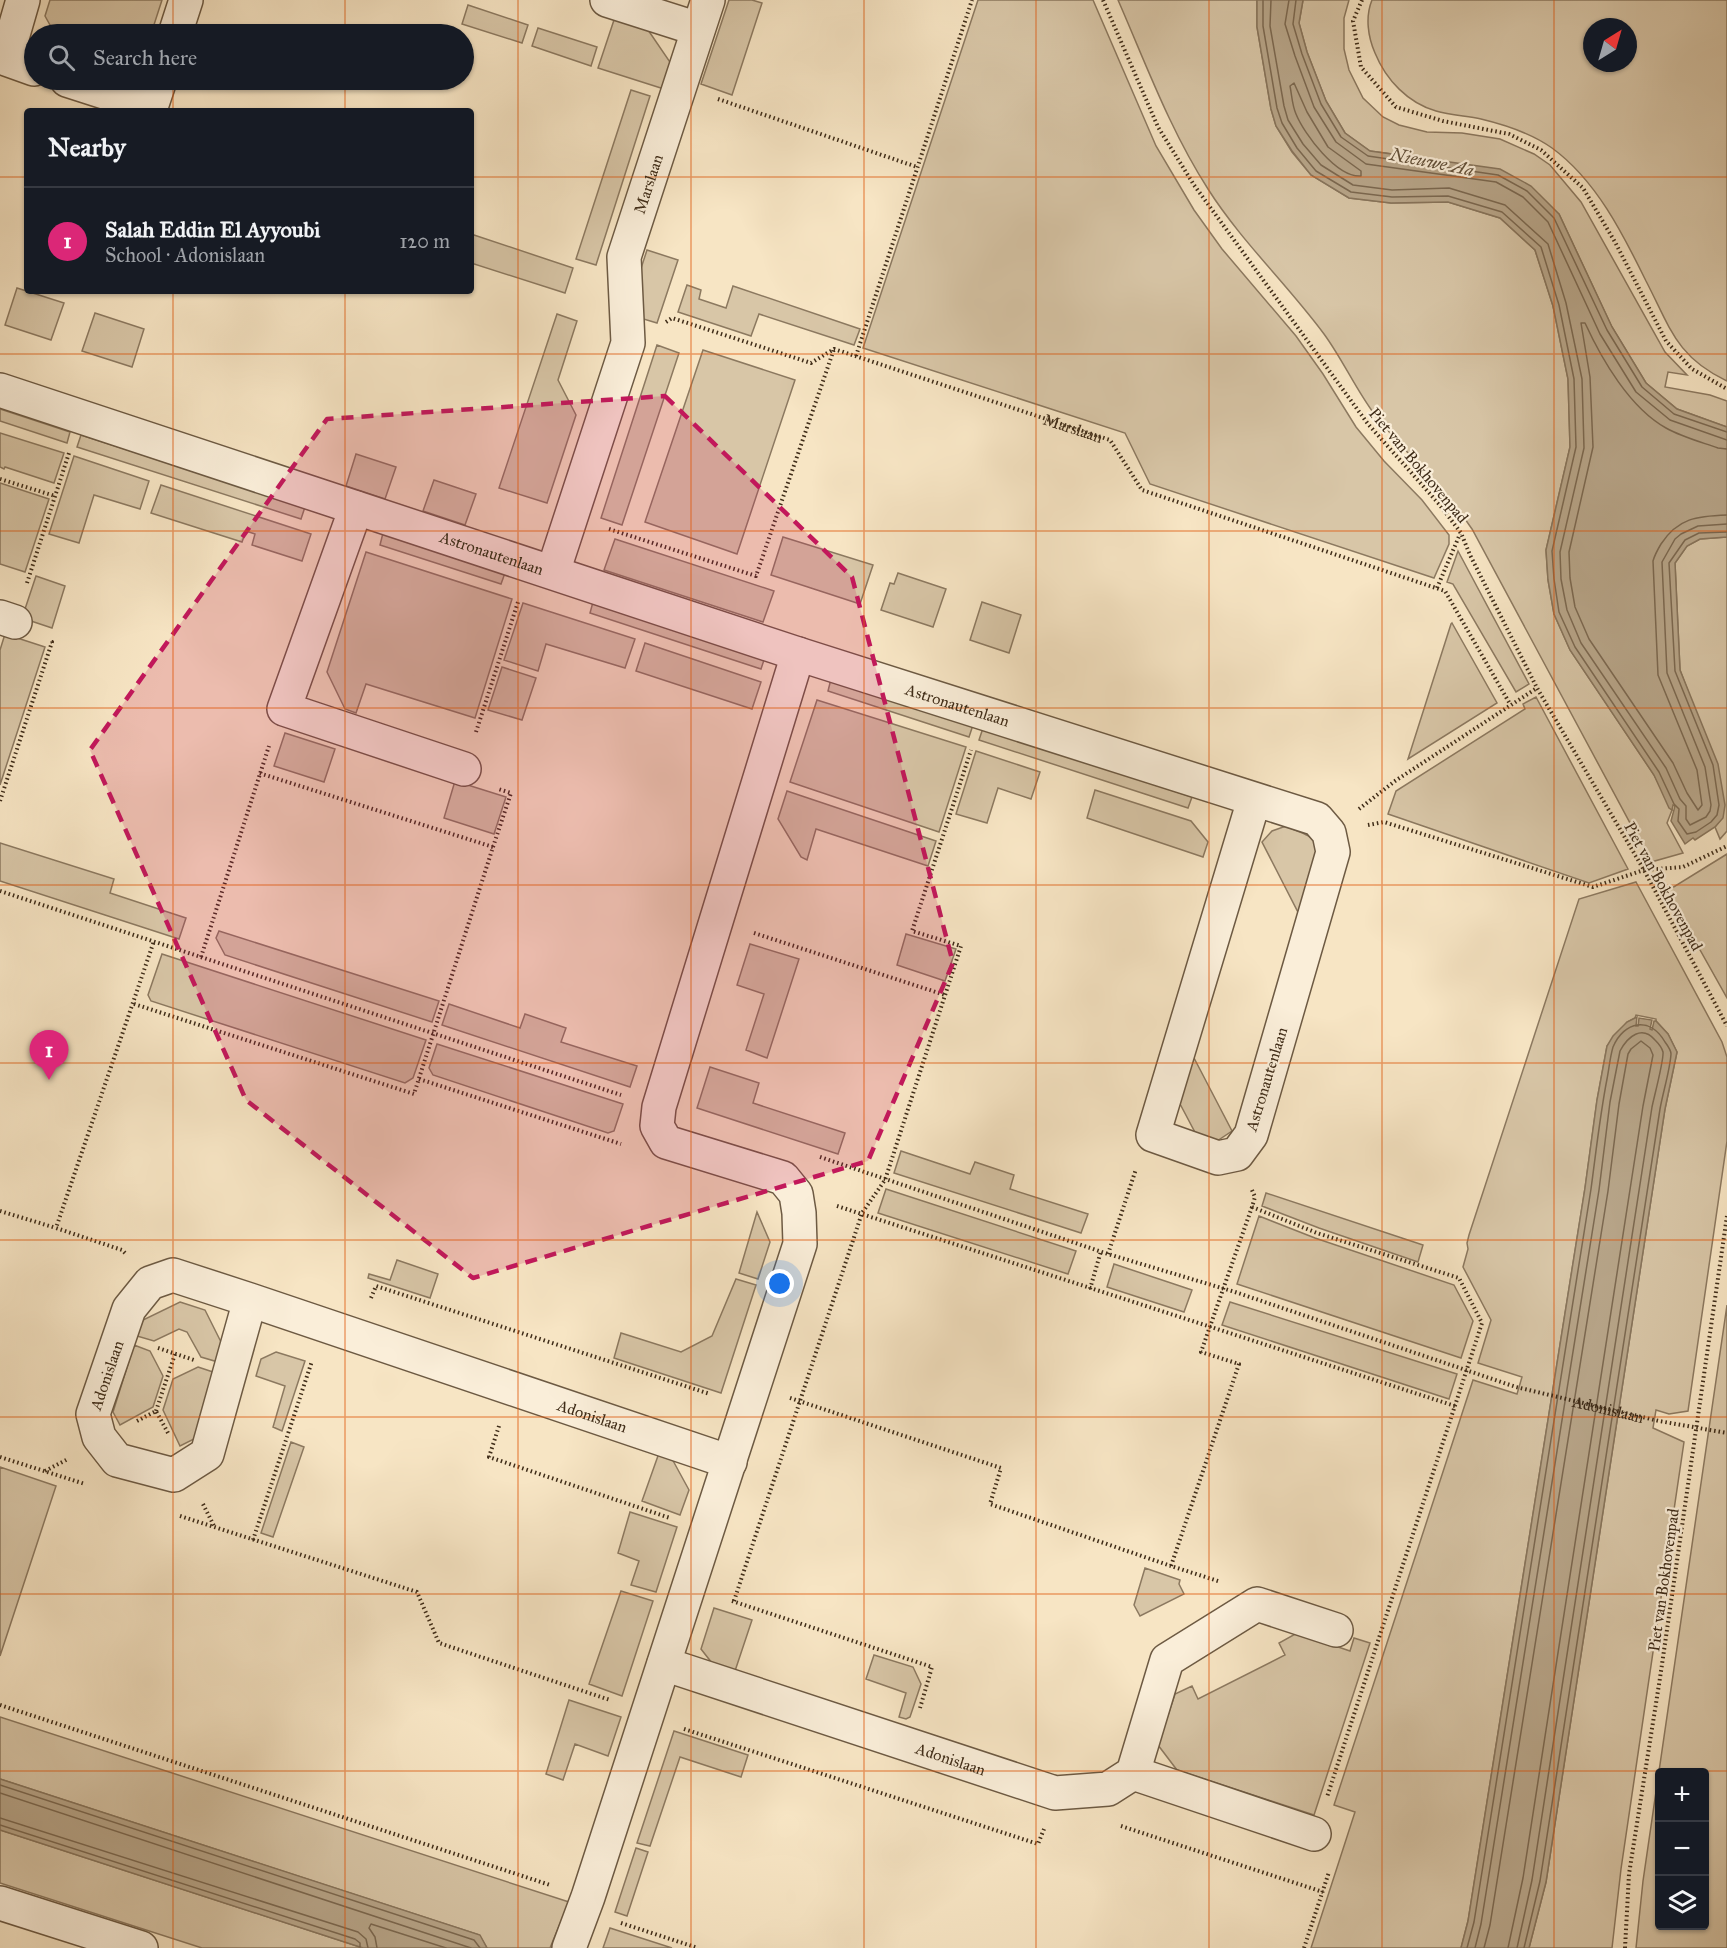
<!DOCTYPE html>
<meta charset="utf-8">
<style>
:root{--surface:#171b24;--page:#20242c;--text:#f1f3f6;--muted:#9ea1a6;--line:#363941;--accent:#db2777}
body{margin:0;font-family:"IM FELL Great Primer",serif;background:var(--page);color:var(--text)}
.controls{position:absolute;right:18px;bottom:18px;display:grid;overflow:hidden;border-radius:6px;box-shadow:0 2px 4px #0004}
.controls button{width:54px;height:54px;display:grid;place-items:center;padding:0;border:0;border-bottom:2px solid var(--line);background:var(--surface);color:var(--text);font:30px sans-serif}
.compass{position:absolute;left:1583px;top:18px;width:54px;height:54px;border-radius:50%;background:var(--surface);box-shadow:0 2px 4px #0004;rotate:37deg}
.you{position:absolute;left:780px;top:1284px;width:21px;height:21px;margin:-15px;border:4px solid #fff;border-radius:50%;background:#1a73e8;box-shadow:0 0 0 9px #1a73e833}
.badge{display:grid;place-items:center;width:39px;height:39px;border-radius:50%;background:var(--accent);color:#fff;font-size:20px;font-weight:700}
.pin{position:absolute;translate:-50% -50px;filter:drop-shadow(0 2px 3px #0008)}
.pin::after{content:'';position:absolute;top:32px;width:21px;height:18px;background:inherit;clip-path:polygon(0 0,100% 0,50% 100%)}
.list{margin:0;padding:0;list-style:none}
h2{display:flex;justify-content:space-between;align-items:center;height:78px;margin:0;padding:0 24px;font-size:26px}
h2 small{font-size:20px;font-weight:400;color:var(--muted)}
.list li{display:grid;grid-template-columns:39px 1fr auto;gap:18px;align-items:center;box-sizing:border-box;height:108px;padding:0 24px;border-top:2px solid var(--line)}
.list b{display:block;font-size:22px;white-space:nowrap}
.list p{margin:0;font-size:20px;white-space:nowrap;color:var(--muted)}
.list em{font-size:20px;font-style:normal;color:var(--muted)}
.icon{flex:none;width:33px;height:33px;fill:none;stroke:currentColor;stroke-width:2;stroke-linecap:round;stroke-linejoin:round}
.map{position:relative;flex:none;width:1727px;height:1948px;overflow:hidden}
.search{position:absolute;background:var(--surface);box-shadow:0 2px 4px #0004;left:24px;top:24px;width:450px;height:66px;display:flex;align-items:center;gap:15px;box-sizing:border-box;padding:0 21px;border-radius:33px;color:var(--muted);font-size:22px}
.panel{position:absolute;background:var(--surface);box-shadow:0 2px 4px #0004;left:24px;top:108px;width:450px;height:186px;border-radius:6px}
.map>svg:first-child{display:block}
.green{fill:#d8c6a7;stroke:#8c7960;stroke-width:1.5;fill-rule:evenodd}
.water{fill:#b8a68a;stroke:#88755c;stroke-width:1.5}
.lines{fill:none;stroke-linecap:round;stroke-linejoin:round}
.shore{stroke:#7c6951;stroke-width:1.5}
.minor-casing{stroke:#6d5a43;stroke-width:36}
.path{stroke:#3f2c18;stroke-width:4;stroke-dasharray:1.5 3;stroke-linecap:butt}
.minor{stroke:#faeed9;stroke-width:33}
.marked{fill:#c2185b;fill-opacity:0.2;stroke:#c2185b;stroke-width:4.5;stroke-dasharray:12 8;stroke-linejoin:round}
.grid{fill:none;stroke:#e0570d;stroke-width:1.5;stroke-opacity:0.55}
.labels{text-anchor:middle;stroke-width:4.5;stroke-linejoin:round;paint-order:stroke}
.street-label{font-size:16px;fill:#3f2c18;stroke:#faeed9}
.water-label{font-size:18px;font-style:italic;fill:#63513a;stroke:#faeed9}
</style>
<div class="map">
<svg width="1727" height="1948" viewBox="0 0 1727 1948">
<rect width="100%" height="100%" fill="#f7e5c4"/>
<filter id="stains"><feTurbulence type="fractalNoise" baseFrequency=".00333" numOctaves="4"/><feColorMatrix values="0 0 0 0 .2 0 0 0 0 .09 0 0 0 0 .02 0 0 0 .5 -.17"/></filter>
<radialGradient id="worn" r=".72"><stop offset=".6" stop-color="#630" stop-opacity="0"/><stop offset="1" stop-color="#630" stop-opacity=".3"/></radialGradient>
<!-- green -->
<path class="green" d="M50,0H162L151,34H55L45,16Z
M729,0H752L762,3L732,95L701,84Z
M978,0H1093L1156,146L1194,210L1222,249L1296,336L1323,374L1356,427L1384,461L1422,500L1449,535V544L1434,578L1150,484L1125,433L863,348Z
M1118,0H1257V27L1271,109L1276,126L1292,152L1311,175L1349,198L1391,203L1448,202L1500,218L1535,250L1553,306L1568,379L1570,447L1546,550L1548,580L1554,614L1570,650L1654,775L1672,810L1667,823L1683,853L1651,862L1472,529C1444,487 1406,454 1375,415C1356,390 1343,360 1324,334C1287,284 1241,241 1208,189C1170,130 1146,64 1118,0Z
M1303,0H1349L1344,18V49L1349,70L1363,98L1383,117L1399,125L1427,132L1462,133L1500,139L1534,154L1550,165L1581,202L1665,352L1687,375L1668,372L1665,387L1710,395L1727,401V427L1677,409L1646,383L1612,327L1559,214L1423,158L1370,151L1345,133L1326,101L1307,52L1299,23Z
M1372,0H1727V381C1676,357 1670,327 1646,281C1623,234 1596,180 1552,148C1531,133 1506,125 1481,119C1466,116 1450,115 1436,111C1408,103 1386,80 1375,53C1368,37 1365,17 1372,0ZM1592,27H1628V63H1592Z
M468,5L528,25L522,43L462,24Z
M615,17L646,27L672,65L664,89L598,68Z
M538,28L597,47L591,66L532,46Z
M631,90L650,96L596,265L576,259Z
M471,234L573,268L565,293L471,263Z
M647,250L678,260L657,323L640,318L631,299Z
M687,285L701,290L699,299L726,308L733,286L860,329L854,345L759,314L751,336L678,312Z
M17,288L64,303L51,340L5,325Z
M95,313L144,329L132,367L82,351Z
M557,314L577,321L558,380L576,415L547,503L499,488Z
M657,345L679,353L622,525L601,518Z
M703,350L795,380L737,554L645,522Z
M0,409L70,432L67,443L0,421Z
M0,433L64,453L54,483L5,467L4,469L0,467Z
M81,435L305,507L301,519L77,447Z
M356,454L396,467L385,499L346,486Z
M74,456L149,481L140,509L94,495L79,543L49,534Z
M434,480L476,494L465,525L423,511Z
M0,483L49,499L25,572L0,564Z
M161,485L311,534L302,561L252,545L255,534L246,531L242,542L151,513Z
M383,533L505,573L501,584L380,545Z
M783,537L873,565L860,604L771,575Z
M1727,537V831L1720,839L1715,827L1722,818L1697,715L1680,670L1675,563L1687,546L1700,539Z
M615,539L774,591L763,622L604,570Z
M1458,551L1529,684L1516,692L1453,584L1447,582Z
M366,552L512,599L475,718L366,684L356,713L345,709L327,672Z
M898,573L946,589L933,627L881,610L890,583L894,584Z
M36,576L65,586L52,628L22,618Z
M593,602L765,657L761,669L590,613Z
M982,602L1021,615L1009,653L970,640Z
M523,603L635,639L625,668L546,644L538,671L504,660Z
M1452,623L1497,703L1408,759L1451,624Z
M5,634L45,647L0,785V650Z
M645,643L761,682L752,709L636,671Z
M502,667L536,678L522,720L488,710Z
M831,679L973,725L969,737L828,691Z
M1536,697L1628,869L1589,883L1388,814L1396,791L1525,709L1523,704Z
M817,700L966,747L939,832L790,782Z
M983,728L1192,797L1188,808L979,740Z
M285,733L335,749L324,782L274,766Z
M976,751L1040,772L1031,799L998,788L987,823L956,814Z
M455,781L506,797L494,834L444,818Z
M1095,790L1191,821L1208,842L1203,857L1087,818Z
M787,791L936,841L928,866L816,829L807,860L801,857L778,819Z
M1286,826C1301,834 1308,831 1318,847L1301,918L1262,842L1272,831Z
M0,843L114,879L110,893L186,918L179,939L0,881Z
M1727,854V998L1667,891Z
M1636,882L1722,1042L1727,1057V1141L1688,1411L1669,1414L1656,1410L1653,1428L1684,1442L1621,1869L1612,1948H1529L1546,1882L1665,1109L1677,1052L1668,1034L1656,1021V1019L1636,1015L1635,1018L1627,1022L1607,1046L1597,1100L1585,1188L1468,1921L1461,1948H1311L1355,1812L1334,1805L1473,1380L1517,1394L1522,1377L1478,1363L1491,1320L1463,1267L1468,1249L1467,1243L1469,1235L1579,899Z
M219,931L439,1001L432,1022L225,955L216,938Z
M906,934L956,949L945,981L897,965Z
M750,944L799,959L767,1058L746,1050L764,994L737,985Z
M162,954L426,1040L413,1078L405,1083L151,1001L148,995Z
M449,1004L520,1028L525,1014L566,1028L561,1042L637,1066L630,1087L442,1025Z
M437,1044L623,1104L614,1131L608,1133L433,1075L429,1068Z
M1193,1056L1232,1131L1217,1141L1197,1136L1179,1102Z
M710,1067L759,1083L753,1103L845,1133L838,1154L697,1108Z
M901,1151L970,1174L975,1162L1014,1175L1010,1189L1088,1214L1081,1233L894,1173Z
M886,1189L1076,1251L1068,1274L878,1213Z
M1266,1193L1423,1245L1418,1262L1319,1228L1262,1206Z
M757,1212L770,1242L758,1279L739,1273Z
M1259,1216L1315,1238L1454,1285L1473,1321L1461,1358L1237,1284Z
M397,1260L438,1274L430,1298L368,1278L369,1274L390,1280Z
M1114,1264L1192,1290L1184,1312L1107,1287Z
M736,1279L756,1285L721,1393L614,1358L621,1333L681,1352L712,1336Z
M180,1302L205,1310L224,1348L218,1362L201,1357L187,1332L179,1329L154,1341L137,1336L143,1320Z
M1230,1302L1457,1374L1449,1399L1222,1325Z
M1727,1305V1948H1636L1643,1881ZM1660,1772H1704V1926H1660Z
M134,1345L150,1351L163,1376L153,1407L120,1425L113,1412Z
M276,1352L305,1361L282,1431L273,1427L285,1386L256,1376L261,1359Z
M198,1367L216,1373L194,1439L180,1446L163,1410L173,1379Z
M291,1442L304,1447L273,1537L261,1533Z
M659,1453L671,1457L689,1490L680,1515L642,1501Z
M0,1467L56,1486L0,1656Z
M630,1512L677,1527L656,1592L631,1585L639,1561L618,1553Z
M1145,1568L1180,1580L1179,1584L1184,1594L1140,1616L1134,1605Z
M621,1591L653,1601L622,1696L589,1684Z
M714,1608L752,1620L735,1671L712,1663L701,1649Z
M1297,1633L1350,1651L1354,1638L1370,1643L1314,1815L1177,1770L1158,1745L1175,1694L1192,1686L1198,1699L1285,1655L1279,1643Z
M874,1655L913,1667L921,1684L910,1717L906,1719L899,1717L906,1693L866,1679Z
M569,1700L621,1717L608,1756L575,1744L563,1780L546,1774Z
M0,1717L569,1902L550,1948H487L479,1935L0,1779Z
M674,1731L748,1755L741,1777L680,1757L650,1846L637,1843Z
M0,1830L363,1948H202L0,1883Z
M636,1848L648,1852L627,1916L615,1912Z
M610,1928L672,1948H603Z"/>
<!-- water -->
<path class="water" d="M1257,0H1303L1299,23L1307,52L1326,101L1345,133L1370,151L1500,169L1531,186L1559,214L1612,327L1646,383L1677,409L1727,427V537L1700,539L1687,546L1675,563L1680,670L1718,764L1725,805L1723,818L1715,827L1695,840L1693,838L1685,844L1671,821L1675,806L1673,805L1672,810L1669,808L1654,775L1570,650L1554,614L1548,580L1546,550L1570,447L1568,379L1553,306L1535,250L1500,218L1448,202L1391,203L1349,198L1311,175L1292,151L1276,126L1271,109L1257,27Z
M1637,1017L1636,1026H1638L1639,1018L1652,1020L1650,1029L1652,1030L1654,1021H1656L1668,1034L1677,1052L1665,1109L1546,1882L1529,1948H1461L1468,1921L1585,1188L1597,1100L1607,1046L1613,1036L1627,1022Z
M0,1779L480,1935L487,1948H363L0,1830Z"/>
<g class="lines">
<!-- shore -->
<path class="shore" d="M1263,0V26L1277,108L1282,123L1297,148L1316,171L1351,192L1392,197L1448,196L1502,212L1541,247L1559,305L1574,379L1576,447L1552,551L1554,579L1559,612L1575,647L1659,772L1674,804L1679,809L1678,821L1687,834L1696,832L1711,822L1717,815L1719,805L1713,765L1675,671L1669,563L1685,540L1699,533L1727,532
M1271,0L1270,26L1284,106L1288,120L1303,144L1321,165L1353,185L1392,190L1449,188L1505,205L1548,244L1566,303L1582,379L1584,448L1560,552L1561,579L1567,610L1581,643L1666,768L1680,799L1686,806V819L1690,825L1706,817L1710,811L1711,805L1705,767L1667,673L1662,562L1675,539L1681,534L1698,526L1727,524
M1289,0L1285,24L1295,56L1314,107L1336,142L1366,164L1496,182L1523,197L1548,222L1600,334L1636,392L1670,420L1727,440
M1296,0L1293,24L1302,54L1321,104L1341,137L1368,156L1498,175L1527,191L1554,218L1607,330L1642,387L1674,414L1727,432
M1294,83L1307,112L1328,147L1361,171V176C1337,178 1304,134 1296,114C1292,105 1292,96 1290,86Z
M1727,449L1718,448C1701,442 1682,437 1666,428C1630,408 1602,360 1585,323H1581L1590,377L1593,447L1569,552L1570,578L1575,607L1589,639L1673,763L1687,793L1698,810L1702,805L1697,770L1658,675L1653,561C1655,554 1658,549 1661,544C1678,518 1697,516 1727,515
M0,1785L474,1940L480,1948
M0,1793L471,1948
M0,1818L358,1932L366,1939L368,1948
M0,1825L355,1939L360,1943V1948
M377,1948L375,1937L369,1928L371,1924L446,1948
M1467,1948L1474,1922L1591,1189C1596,1152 1600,1115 1607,1079C1609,1069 1610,1057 1613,1047C1624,1021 1650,1016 1665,1042C1668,1046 1671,1050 1671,1054C1670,1070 1663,1092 1660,1109L1540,1881L1524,1948
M1475,1948L1481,1924L1599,1190L1610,1102L1620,1051C1628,1036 1642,1025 1655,1040C1658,1043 1662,1048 1663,1052C1664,1060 1654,1097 1652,1107L1532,1880L1517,1948
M1484,1948L1490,1925L1608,1191L1619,1104L1628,1054L1631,1049L1641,1041L1650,1048L1653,1055L1643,1106L1523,1878L1508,1948"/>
<!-- minor casing -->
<g class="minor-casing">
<g id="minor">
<path d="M23,0L6,59L34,69"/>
<path d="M607,0L698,29"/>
<path d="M175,34L186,0"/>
<path d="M67,80L151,107L160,80"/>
<path id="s3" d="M0,390L798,654L1317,819L1329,833L1333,852L1251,1135L1237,1154L1218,1158L1153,1135L1254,800"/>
<path d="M356,508L284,709L464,769"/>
<path id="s4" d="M553,572L628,343L624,257L708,0"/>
<path d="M0,617L15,622"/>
<path id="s5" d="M250,1300L207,1454L174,1475L117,1460L99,1437L93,1414L129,1309L150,1283L173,1275L250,1300L730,1462"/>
<path id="s6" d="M664,1664L1055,1793L1108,1789L1133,1773L1167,1660L1257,1604L1336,1630"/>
<path d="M1133,1773L1314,1834"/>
<path d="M0,1903L141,1948"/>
<path d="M569,1948L588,1897L800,1244L799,1213L796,1194L783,1178L666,1142L657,1126L659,1107L798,654"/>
</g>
</g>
<!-- path -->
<g class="path">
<path d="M1103,0L1158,127L1194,185L1368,424L1439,504L1461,533L1470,555L1537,688L1644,870L1727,1026"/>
<path d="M1362,0L1353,21L1361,67L1396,107L1443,121L1509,134L1541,150L1583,188L1615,242L1666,341L1692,369L1727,389"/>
<path d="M718,99L917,167"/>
<path id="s1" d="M666,322L672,318L811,363L834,349L1110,440L1142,490L1445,591L1510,704"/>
<path d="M856,356L972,0"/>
<path d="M0,479L55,496"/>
<path d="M609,529L756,576L834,349"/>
<path d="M27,583L69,453"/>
<path d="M1437,588L1460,534"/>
<path d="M476,732L518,602"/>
<path d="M0,801L52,642L49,641"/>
<path d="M1359,809L1395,781L1537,688"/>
<path d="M1368,825L1384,822L1593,887L1644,870L1683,867L1727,846"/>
<path d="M493,847L511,793L498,789"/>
<path d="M0,891L621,1095"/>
<path d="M754,933L945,995"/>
<path d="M201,957L269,746"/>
<path d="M134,1004L414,1094L493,847L259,773"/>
<path d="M419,1079L621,1144"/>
<path id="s2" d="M820,1157L1108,1254L1235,1292L1516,1387L1659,1421L1727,1433"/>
<path d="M1252,1190L1255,1197L1252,1207L1317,1233L1459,1278L1482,1323L1327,1797"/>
<path d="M837,1206L1455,1406"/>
<path d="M0,1211L56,1228"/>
<path d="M125,1253L122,1250L56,1228L154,941"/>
<path d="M1108,1254L1136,1169"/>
<path d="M1090,1289L1101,1251"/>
<path d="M371,1298L376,1286L710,1394"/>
<path d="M158,1348L194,1360"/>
<path d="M790,1398L1001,1468L990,1504L1171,1566"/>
<path d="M156,1411L175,1354"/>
<path d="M137,1421L156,1411L168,1433"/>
<path d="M499,1426L489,1457L670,1518"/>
<path d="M0,1457L85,1484"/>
<path d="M45,1471L68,1459"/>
<path d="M203,1504L214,1526"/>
<path d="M180,1516L417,1592L439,1643L610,1700"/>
<path d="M253,1540L312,1361"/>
<path d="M1218,1581L1171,1566L1239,1364L1201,1352L1252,1207"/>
<path d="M732,1601L932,1667L920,1708"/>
<path d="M734,1601L862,1213L885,1180L961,946L912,931L971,750"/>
<path d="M0,1705L550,1885"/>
<path d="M684,1729L1038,1844L1044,1829"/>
<path d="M1121,1826L1323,1892"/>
<path d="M621,1923L698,1948"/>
<path d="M1304,1948L1329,1872"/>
<path d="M1625,1948L1629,1874L1660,1678L1727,1216"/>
</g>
<!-- minor -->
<use href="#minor" class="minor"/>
</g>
<!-- marked area -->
<path class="marked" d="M665,396L852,577L953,963L868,1161L473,1278L246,1100L90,750L327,419Z"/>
<!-- grid -->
<path class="grid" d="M173,0V34M345,0V34M518,0V1948M691,0V1948M864,0V1948M1036,0V1948M1209,0V1948M1382,0V1948M1554,0V1948M173,80V111M345,80V111M0,177H27M471,177H1727M173,291V1948M345,291V1948M0,354H1727M0,531H1727M0,708H1727M0,885H1727M0,1063H1727M0,1240H1727M0,1417H1727M0,1594H1727M0,1771H1727"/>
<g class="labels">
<!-- street labels -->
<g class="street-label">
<text dy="6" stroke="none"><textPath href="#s4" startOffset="404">Marslaan</textPath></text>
<text dy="6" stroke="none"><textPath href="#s1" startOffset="432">Marslaan</textPath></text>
<text transform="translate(1419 465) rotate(50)" y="6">Piet van Bokhovenpad</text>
<text dy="6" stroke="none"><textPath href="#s3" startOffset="518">Astronautenlaan</textPath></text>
<text dy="6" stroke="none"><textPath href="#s3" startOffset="1008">Astronautenlaan</textPath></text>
<text transform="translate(1664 886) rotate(61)" y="6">Piet van Bokhovenpad</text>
<text transform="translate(1266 1079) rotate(-73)" y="6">Astronautenlaan</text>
<text dy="6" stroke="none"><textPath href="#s5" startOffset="352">Adonislaan</textPath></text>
<text dy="6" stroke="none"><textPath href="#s2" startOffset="828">Adonislaan</textPath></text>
<text dy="6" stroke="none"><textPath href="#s5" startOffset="922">Adonislaan</textPath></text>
<text transform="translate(1663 1580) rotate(-82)" y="6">Piet van Bokhovenpad</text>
<text dy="6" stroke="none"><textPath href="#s6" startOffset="302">Adonislaan</textPath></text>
</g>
<!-- water labels -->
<g class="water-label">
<text transform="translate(1432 162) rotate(11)" y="6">Nieuwe Aa</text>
</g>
</g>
<rect width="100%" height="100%" filter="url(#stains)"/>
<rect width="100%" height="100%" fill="url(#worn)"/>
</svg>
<div class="controls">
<button>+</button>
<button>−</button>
<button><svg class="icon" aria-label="layers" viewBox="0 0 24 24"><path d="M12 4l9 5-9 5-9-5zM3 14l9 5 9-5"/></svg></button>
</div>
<svg class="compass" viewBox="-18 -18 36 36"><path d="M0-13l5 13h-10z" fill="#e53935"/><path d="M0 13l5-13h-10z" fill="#9ea1a6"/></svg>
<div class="you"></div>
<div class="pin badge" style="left:49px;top:1080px">1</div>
<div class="search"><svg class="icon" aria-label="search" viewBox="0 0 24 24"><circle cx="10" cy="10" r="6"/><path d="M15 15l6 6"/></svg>Search here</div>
<section class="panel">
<h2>Nearby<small></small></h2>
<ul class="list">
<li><span class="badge">1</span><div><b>Salah Eddin El Ayyoubi</b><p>School · Adonislaan</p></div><em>120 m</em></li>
</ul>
</section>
</div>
